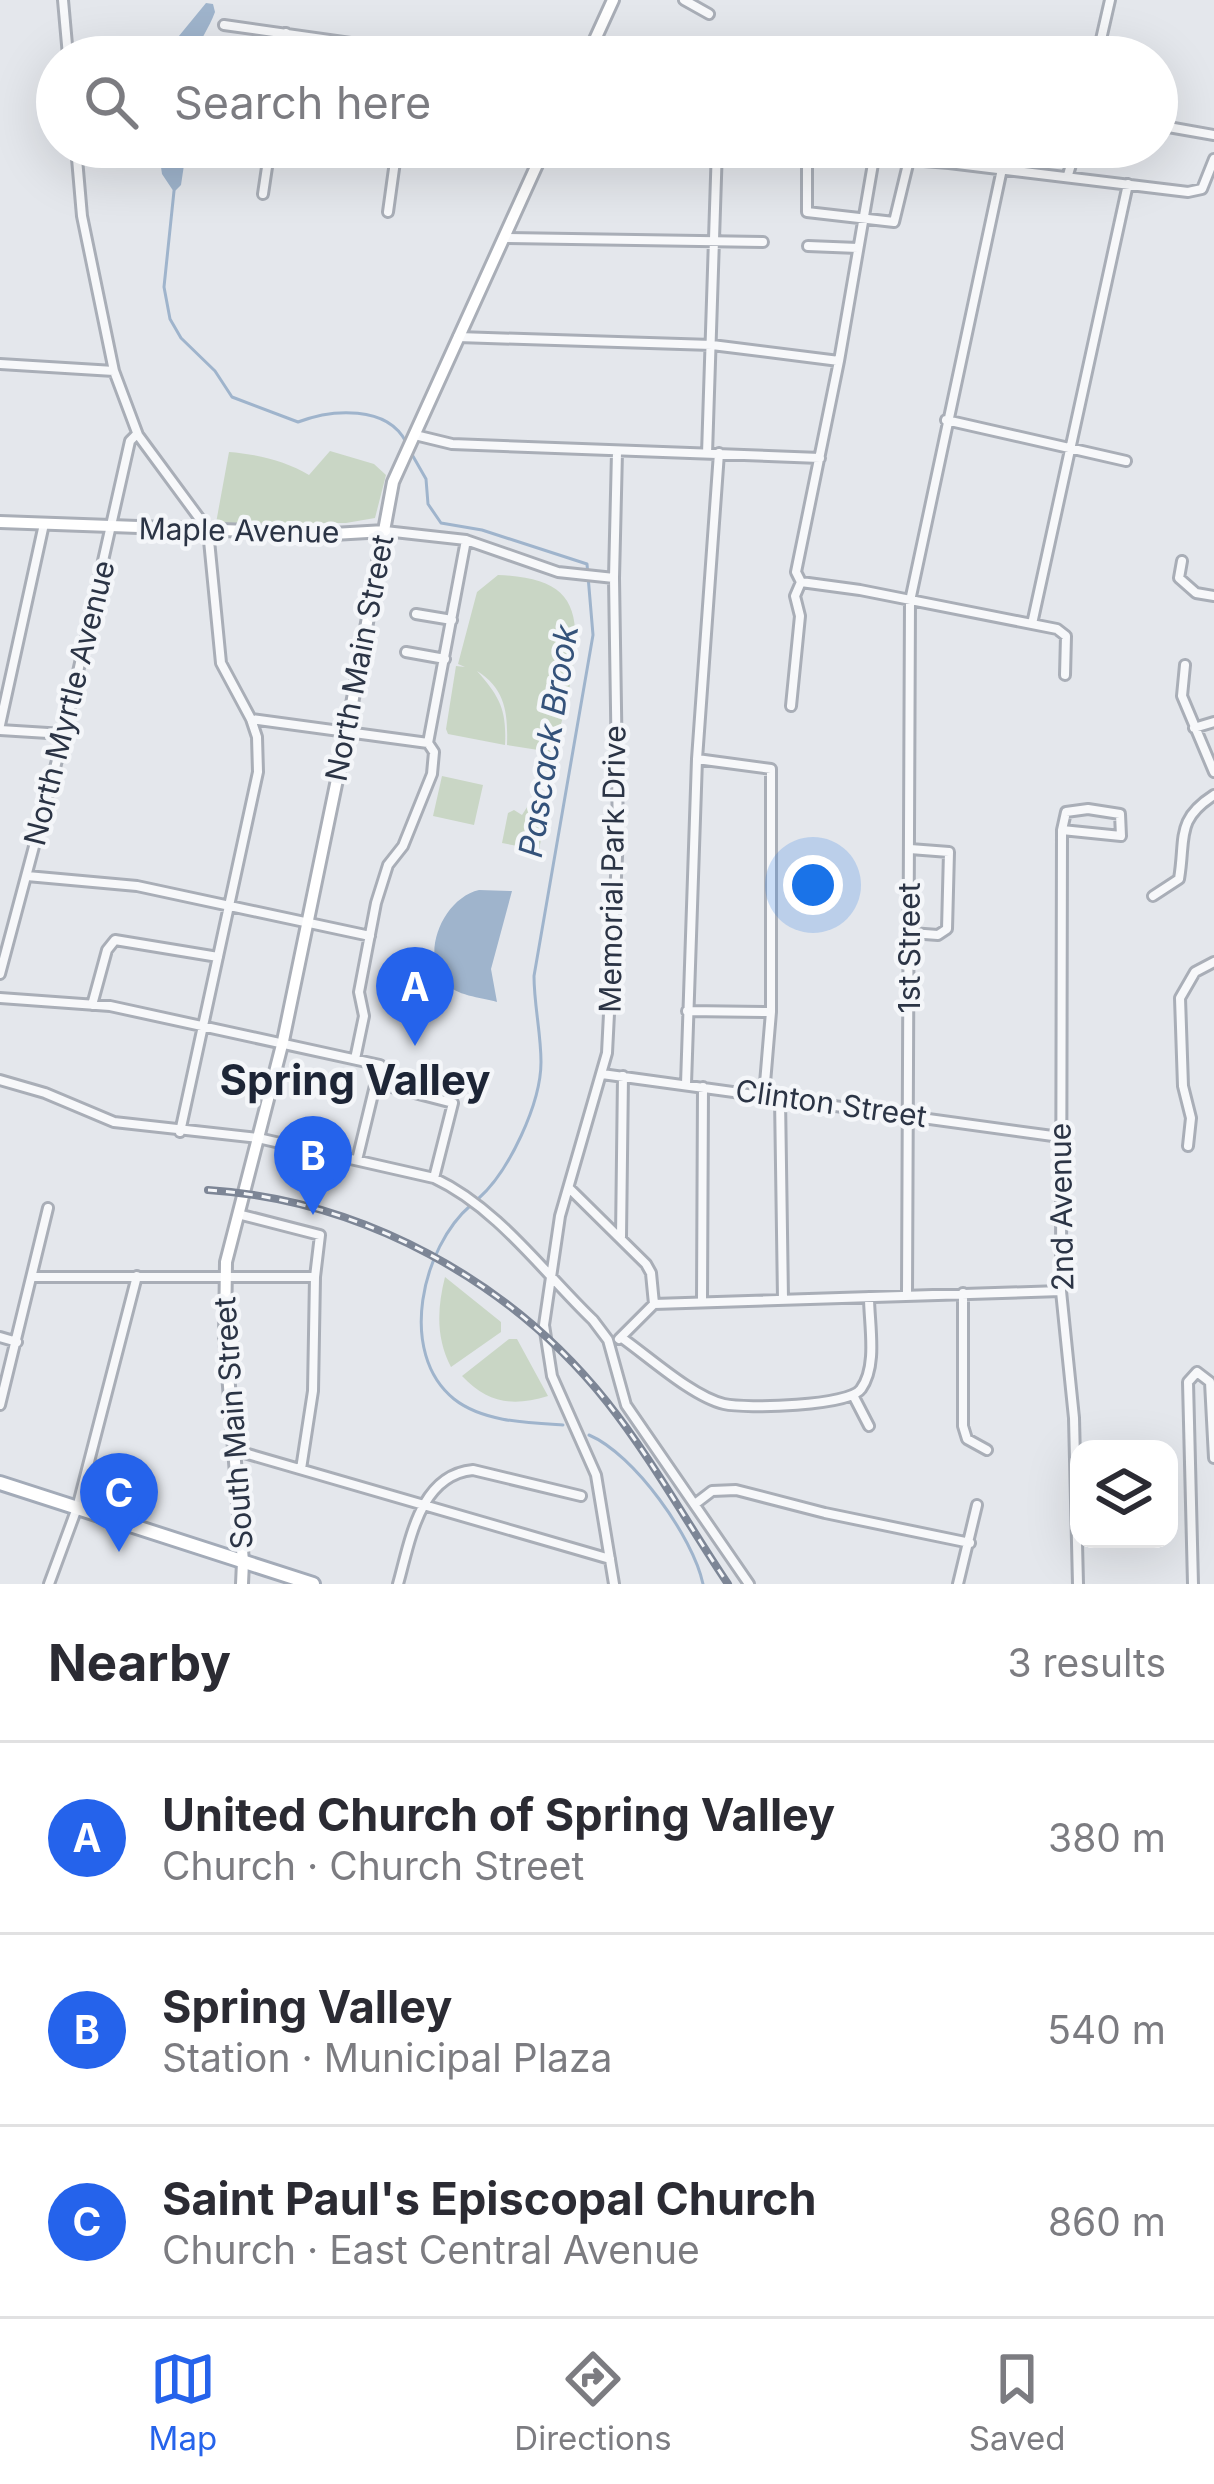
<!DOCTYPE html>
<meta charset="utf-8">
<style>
:root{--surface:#fff;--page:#f7f7f7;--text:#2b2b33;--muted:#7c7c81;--line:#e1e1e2;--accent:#2563eb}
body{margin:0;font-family:Inter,sans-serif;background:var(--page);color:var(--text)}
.controls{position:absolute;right:36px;bottom:36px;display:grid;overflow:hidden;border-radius:24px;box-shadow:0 12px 48px #0002}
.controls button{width:108px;height:108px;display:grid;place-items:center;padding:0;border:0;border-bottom:3px solid var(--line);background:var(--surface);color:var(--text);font:60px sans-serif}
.you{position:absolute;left:813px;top:885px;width:42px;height:42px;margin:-30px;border:9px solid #fff;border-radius:50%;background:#1a73e8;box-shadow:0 0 0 18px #1a73e833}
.badge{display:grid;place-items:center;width:78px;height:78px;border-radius:50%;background:var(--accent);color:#fff;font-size:39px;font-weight:700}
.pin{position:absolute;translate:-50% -99px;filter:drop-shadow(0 3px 6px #0008)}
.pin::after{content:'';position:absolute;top:63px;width:42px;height:36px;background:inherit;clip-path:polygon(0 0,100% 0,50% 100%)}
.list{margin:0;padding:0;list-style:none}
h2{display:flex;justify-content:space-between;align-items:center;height:156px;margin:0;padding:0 48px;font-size:51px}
h2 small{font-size:39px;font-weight:400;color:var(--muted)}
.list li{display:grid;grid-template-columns:78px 1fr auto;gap:36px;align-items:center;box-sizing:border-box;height:192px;padding:0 48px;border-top:3px solid var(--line)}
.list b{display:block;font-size:45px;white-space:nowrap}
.list p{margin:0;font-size:39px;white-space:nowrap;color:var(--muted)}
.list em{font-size:39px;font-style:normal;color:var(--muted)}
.icon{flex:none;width:66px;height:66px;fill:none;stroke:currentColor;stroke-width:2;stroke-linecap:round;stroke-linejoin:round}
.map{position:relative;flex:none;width:1214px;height:1584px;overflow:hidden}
.search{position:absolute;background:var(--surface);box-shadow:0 12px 48px #0002;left:36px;right:36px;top:36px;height:132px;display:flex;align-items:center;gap:30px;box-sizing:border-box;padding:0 42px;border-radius:66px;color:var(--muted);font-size:45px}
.sheet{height:732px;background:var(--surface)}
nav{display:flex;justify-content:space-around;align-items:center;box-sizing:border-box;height:168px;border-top:3px solid var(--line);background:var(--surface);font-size:33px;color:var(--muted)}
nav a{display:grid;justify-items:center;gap:6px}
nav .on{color:var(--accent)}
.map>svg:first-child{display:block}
.green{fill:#c9d6c5}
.water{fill:#9fb4cc}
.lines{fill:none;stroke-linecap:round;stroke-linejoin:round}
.stream{stroke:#9fb4cc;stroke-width:3}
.street-casing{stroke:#a9aeb7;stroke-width:14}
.secondary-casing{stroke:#a9aeb7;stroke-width:16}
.primary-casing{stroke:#a3abb8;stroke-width:18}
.street{stroke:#f7f8fa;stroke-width:8}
.secondary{stroke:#fff;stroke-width:10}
.primary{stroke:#fff;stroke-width:12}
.rail-casing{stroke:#7d8696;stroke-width:8}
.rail{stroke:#f4f6f9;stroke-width:3;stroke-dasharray:9;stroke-linecap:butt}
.labels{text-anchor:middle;stroke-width:9;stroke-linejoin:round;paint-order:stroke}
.street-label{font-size:30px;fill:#2b3445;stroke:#f4f6f9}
.water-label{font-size:33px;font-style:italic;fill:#34527a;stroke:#f4f6f9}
.district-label{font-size:42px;font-weight:bold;fill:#1d2536;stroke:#f4f6f9}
</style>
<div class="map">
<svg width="1214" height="1584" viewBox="0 0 1214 1584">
<rect width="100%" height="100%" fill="#e4e7ec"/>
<!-- green -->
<path class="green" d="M330,451L374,464L386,475L375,518L346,523H216L229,452C256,454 286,461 309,475Z
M498,575C567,578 582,602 573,667C568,698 563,724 551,752L507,745C508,714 506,689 477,671C499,696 507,709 505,745L448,734L446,729L456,666L465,667L458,664L477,592Z
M442,776L483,785L474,825L433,816Z
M531,801L544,807V814L536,822L543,829L539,850L502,843L508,813L514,810L522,815Z
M445,1277L501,1322V1332L451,1367C436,1338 437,1309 445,1277Z
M509,1339H517L548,1396C512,1407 488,1403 462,1376Z"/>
<!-- water -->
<path class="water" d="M206,3L213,4L215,12C209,29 199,39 196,57H166L174,42Z
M158,147H193L184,165L181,185L174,192L162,174Z
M479,890L512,891L491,969L497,1002C480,997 456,996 444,982C420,952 444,898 479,890Z"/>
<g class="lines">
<!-- stream -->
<path class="stream" d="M174,191L164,287L170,319L181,338L215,371L232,397L298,422C332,409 387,405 406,442
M410,451L426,479L428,504L441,523L482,530L587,564L593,635L534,976C534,1005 541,1033 541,1062C541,1103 509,1172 478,1199
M471,1205C422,1247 397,1353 454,1399C483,1422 529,1423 563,1425
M589,1435C634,1454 693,1537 703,1584"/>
<!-- street casing -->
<g class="street-casing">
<path id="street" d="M63,0L68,56
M684,0L709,14
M224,25L450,57
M68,54L128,51
M283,57L286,33
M1097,57L1110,0
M1157,125L1214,135
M76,147L82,216L114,371L138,435L208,530L221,663L251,719L257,737L258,772L180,1132
M747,147L949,163L1188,192L1202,189L1214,159
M807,152V212L894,222L909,160
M1068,175L1076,147
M263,194L270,147
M388,212L397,147
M504,238L763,242
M808,246L858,248
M458,337L712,345L839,361
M0,364L114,371
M946,420L1126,461
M415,435L452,444L820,458
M707,454L717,147
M385,531L466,540L558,572L614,578
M1182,561L1179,578L1196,593L1214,596
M801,582L860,590L1057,629L1066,636L1065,675
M416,614L452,620
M1032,624L1128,184
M406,652L445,659
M1185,665L1182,696L1214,772
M791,706L800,616L795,596L801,582L796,572L839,361L874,158
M251,719L428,743
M0,725L44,524
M1194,728L1214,722
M0,730L64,734
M428,743L466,540
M697,759L771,769V1012L764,1095
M1062,830L1121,836L1120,814L1088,809L1066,812L1062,830L1061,1291L1074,1418L1078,1584
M910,849L949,852L947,929L938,935L911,933
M27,876L137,886L370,936
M1153,896L1179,879C1186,838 1175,820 1214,795
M0,974L64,734L130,441L137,434
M0,998L110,1006L380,1065L357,1160
M92,1005L107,950L115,940L218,957
M687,1011L771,1012
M355,1059L364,1016L359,992L376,903L388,865L403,846L432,774L434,752L428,743
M602,1074L1060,1137
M0,1080L45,1093L114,1122L258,1138L434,1178C498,1208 543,1272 593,1320L608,1340L626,1405L749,1584
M376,1083L453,1103L434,1178
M686,1084L697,759L719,453
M780,1098L783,1299
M1188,1146L1191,1118L1183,1086L1180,998L1195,972L1214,962
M569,1188L646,1264L651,1273L654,1304L619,1339
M238,1214L320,1235L315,1277L313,1391L301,1469
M621,1237L623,1076
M33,1277H315
M963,1293V1426L967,1439L987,1450
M907,1295L910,601L1002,169
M702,1300L703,1087
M654,1304L1061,1291
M0,1337L17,1342
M622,1338C649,1357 693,1397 724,1404C746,1409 850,1406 861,1389C878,1366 869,1324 869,1297
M854,1397L869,1426
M0,1405L48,1208
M234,1450L610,1559
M695,1504L712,1491L736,1490L825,1513L970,1543
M49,1584L77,1508L137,1276
M398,1584C410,1542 419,1475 473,1470L581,1496
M614,1584L596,1475L552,1376L544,1325L560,1216L607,1053L618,837L614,578L617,452
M958,1584L977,1505
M1193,1584L1188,1382L1197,1372L1210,1382L1214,1458"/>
</g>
<!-- secondary casing -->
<g class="secondary-casing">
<path id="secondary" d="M587,57L613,0
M0,522L333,534L385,531
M242,1584L243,1562L225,1336L226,1262L283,1041L347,731L393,482L545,147"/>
</g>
<!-- primary casing -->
<g class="primary-casing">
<path id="primary" d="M0,1483L313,1584"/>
</g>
<!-- street -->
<use href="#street" class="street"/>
<!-- secondary -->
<use href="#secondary" class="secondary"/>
<!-- primary -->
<use href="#primary" class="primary"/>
<!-- rail casing -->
<g class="rail-casing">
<path id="rail" d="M208,1190C362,1200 510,1280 607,1402C652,1459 687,1523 728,1584"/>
</g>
<!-- rail -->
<use href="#rail" class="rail"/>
</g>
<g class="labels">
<!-- street labels -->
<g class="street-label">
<text transform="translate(239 531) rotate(1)" y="10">Maple Avenue</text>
<text transform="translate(360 658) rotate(-79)" y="10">North Main Street</text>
<text transform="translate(70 703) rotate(-76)" y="10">North Myrtle Avenue</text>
<text transform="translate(613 869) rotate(-89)" y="10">Memorial Park Drive</text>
<text transform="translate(910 948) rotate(-90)" y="10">1st Street</text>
<text transform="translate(831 1104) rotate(8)" y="10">Clinton Street</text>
<text transform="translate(1062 1207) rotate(-91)" y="10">2nd Avenue</text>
<text transform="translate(234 1423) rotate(-94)" y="10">South Main Street</text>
</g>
<!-- water labels -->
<g class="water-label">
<text transform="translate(548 741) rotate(-81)" y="12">Pascack Brook</text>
</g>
<!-- district labels -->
<g class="district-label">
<text x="355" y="1095">Spring Valley</text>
</g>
</g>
</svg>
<div class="controls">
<button><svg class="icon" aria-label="layers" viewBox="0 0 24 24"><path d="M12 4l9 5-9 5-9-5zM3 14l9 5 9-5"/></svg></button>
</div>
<div class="you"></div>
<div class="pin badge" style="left:415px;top:1046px">A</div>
<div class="pin badge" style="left:313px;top:1215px">B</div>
<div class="pin badge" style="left:119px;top:1552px">C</div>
<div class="search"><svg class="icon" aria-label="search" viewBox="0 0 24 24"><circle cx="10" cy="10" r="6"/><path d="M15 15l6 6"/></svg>Search here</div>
</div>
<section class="sheet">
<h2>Nearby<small>3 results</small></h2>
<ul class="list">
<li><span class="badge">A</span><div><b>United Church of Spring Valley</b><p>Church · Church Street</p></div><em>380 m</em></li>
<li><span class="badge">B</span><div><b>Spring Valley</b><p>Station · Municipal Plaza</p></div><em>540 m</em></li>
<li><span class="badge">C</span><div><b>Saint Paul's Episcopal Church</b><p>Church · East Central Avenue</p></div><em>860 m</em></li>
</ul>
</section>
<nav>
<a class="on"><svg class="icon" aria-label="map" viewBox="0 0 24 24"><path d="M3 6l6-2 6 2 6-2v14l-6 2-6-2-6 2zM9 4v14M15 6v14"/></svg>Map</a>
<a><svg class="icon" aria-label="directions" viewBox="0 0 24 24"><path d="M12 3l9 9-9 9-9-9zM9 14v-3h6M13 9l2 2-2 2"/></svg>Directions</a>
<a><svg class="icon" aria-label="saved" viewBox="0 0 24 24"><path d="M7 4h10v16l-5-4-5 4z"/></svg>Saved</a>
</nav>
